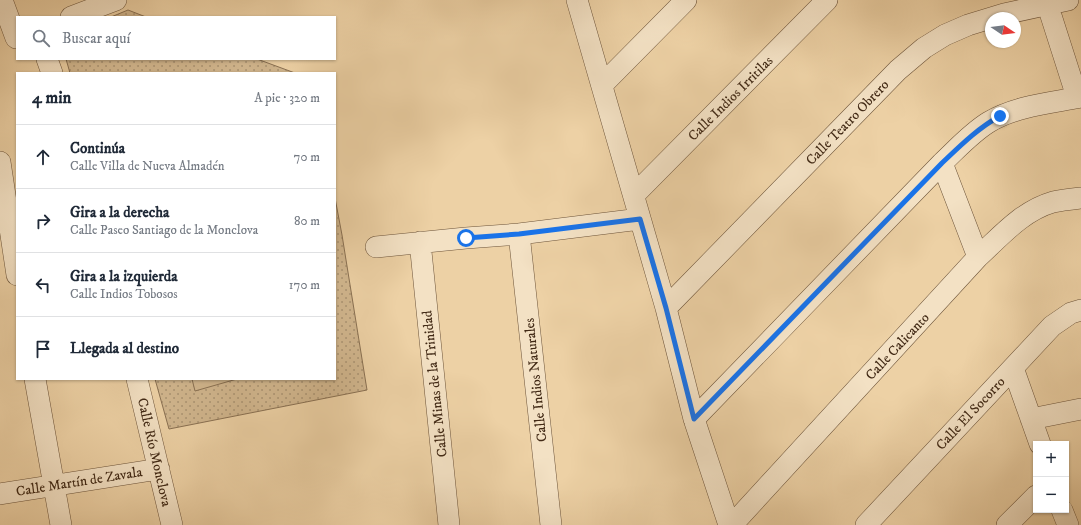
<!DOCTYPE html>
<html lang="es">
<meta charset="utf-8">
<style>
:root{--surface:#fff;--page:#f6f6f7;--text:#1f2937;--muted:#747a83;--line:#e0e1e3}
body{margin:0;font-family:"IM FELL DW Pica",serif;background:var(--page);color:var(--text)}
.controls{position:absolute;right:12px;bottom:12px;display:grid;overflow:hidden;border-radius:0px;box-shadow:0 1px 3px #0004}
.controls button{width:36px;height:36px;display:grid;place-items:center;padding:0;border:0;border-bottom:1px solid var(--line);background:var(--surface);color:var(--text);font:20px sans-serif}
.compass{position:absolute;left:985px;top:12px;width:36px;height:36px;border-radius:50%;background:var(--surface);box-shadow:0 1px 3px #0004;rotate:103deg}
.stop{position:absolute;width:12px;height:12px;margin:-9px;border:3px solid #1a73e8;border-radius:50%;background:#fff}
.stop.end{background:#1a73e8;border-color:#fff;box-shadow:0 1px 4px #0008}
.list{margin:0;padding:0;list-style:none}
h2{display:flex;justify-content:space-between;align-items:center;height:52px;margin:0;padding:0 16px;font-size:17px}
h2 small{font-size:13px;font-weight:400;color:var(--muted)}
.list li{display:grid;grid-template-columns:26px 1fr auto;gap:12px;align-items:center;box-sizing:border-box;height:64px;padding:0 16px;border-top:1px solid var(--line)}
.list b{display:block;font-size:15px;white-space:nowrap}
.list p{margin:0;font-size:13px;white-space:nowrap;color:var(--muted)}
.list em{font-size:13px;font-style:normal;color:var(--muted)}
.icon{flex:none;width:22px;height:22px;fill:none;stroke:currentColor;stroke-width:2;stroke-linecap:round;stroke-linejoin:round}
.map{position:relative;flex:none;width:1081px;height:525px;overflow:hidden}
.search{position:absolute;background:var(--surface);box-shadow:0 1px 3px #0004;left:16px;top:16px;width:320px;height:44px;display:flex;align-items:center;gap:10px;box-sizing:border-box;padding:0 14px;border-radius:0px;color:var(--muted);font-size:15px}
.panel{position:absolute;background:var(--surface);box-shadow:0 1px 3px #0004;left:16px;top:72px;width:320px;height:308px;border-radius:0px}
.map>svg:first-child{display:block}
.park{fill:url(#park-dots);stroke:#897052}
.garden{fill:#d0b58d;stroke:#897052}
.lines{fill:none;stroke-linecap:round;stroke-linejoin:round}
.minor-casing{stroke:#6d543a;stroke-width:22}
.minor{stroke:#f3e1c4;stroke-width:21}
.route{stroke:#1a73e8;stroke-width:5}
.labels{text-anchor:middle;stroke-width:4;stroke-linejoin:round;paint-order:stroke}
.street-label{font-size:14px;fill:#422a16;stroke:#f3e1c4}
</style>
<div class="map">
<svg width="1081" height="525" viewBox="0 0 1081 525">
<defs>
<pattern id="park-dots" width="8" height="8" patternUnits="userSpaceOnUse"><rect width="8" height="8" fill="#d0b58d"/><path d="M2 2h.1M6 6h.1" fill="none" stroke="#aa9372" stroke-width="1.8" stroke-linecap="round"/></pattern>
</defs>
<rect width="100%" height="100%" fill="#edd1a5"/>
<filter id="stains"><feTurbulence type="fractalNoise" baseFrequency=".005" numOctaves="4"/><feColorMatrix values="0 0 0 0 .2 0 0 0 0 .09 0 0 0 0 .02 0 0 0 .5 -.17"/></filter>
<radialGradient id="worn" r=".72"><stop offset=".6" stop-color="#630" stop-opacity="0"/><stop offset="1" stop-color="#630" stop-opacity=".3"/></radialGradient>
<!-- park -->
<path class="park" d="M128,10L146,17H111Z
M66,59H257L295,73H70Z
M335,198L342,235L367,390L169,429L155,379H335Z"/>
<!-- garden -->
<path class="garden" d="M192,379H237L195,391Z"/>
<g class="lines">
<!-- minor casing -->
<g class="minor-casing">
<path id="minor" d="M2,0L16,38
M577,0L666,308L694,419L729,525
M1046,0L1077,97
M71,17L116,0
M47,59L52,73
M602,85L686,0
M0,162L17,275
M942,163L978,257
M634,195L827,0
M519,234L551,525
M420,242L449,525
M376,247L466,238L519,234L640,219
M666,308L898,70L924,48L945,35L968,25L1004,14L1068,0
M1013,368L1040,444
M35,379L61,525
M137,379L172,525
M694,419L942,163C957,149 971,133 989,122C1016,106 1050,103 1081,97
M1031,419L1081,409
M0,494L159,469
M1062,510L1068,525
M732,525L978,257C1001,236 1022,211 1053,202C1062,200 1072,199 1081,198
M866,525L1052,326L1071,313L1081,310
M1007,525L1036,496"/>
</g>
<!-- minor -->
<use href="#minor" class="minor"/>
</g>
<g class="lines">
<!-- route -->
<path class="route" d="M466,238L519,234L640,219L666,308L694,419L942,163C960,146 978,128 1000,116"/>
</g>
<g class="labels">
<!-- street labels -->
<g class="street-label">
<text transform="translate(730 98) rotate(-45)" y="5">Calle Indios Irritilas</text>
<text transform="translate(847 122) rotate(-46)" y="5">Calle Teatro Obrero</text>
<text transform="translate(897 346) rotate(-47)" y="5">Calle Calicanto</text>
<text transform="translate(535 380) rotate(-96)" y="5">Calle Indios Naturales</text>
<text transform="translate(434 384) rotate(-96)" y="5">Calle Minas de la Trinidad</text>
<text transform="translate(970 413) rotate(-47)" y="5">Calle El Socorro</text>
<text transform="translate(155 452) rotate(77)" y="5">Calle Río Monclova</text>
<text transform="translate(79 481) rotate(-9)" y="5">Calle Martín de Zavala</text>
</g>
</g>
<rect width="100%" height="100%" filter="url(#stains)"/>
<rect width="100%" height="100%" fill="url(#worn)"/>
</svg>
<div class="controls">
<button>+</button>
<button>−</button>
</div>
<svg class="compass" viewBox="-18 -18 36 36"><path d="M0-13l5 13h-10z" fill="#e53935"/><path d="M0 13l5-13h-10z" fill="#747a83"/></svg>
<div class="stop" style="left:466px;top:238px"></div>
<div class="stop end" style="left:1000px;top:116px"></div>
<div class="search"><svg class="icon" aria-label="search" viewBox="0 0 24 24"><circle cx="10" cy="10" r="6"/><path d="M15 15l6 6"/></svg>Buscar aquí</div>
<section class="panel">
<h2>4 min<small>A pie · 320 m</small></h2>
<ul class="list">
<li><svg class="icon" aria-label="ahead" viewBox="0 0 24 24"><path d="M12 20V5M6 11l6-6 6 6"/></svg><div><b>Continúa</b><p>Calle Villa de Nueva Almadén</p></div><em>70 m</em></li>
<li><svg class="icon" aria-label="right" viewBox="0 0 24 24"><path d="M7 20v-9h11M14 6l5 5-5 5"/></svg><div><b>Gira a la derecha</b><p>Calle Paseo Santiago de la Monclova</p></div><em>80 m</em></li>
<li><svg class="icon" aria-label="left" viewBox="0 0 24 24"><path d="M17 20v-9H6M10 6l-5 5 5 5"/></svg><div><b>Gira a la izquierda</b><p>Calle Indios Tobosos</p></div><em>170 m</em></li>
<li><svg class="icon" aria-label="arrive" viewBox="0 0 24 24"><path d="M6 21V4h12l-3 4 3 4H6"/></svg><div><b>Llegada al destino</b></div></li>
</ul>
</section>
</div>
